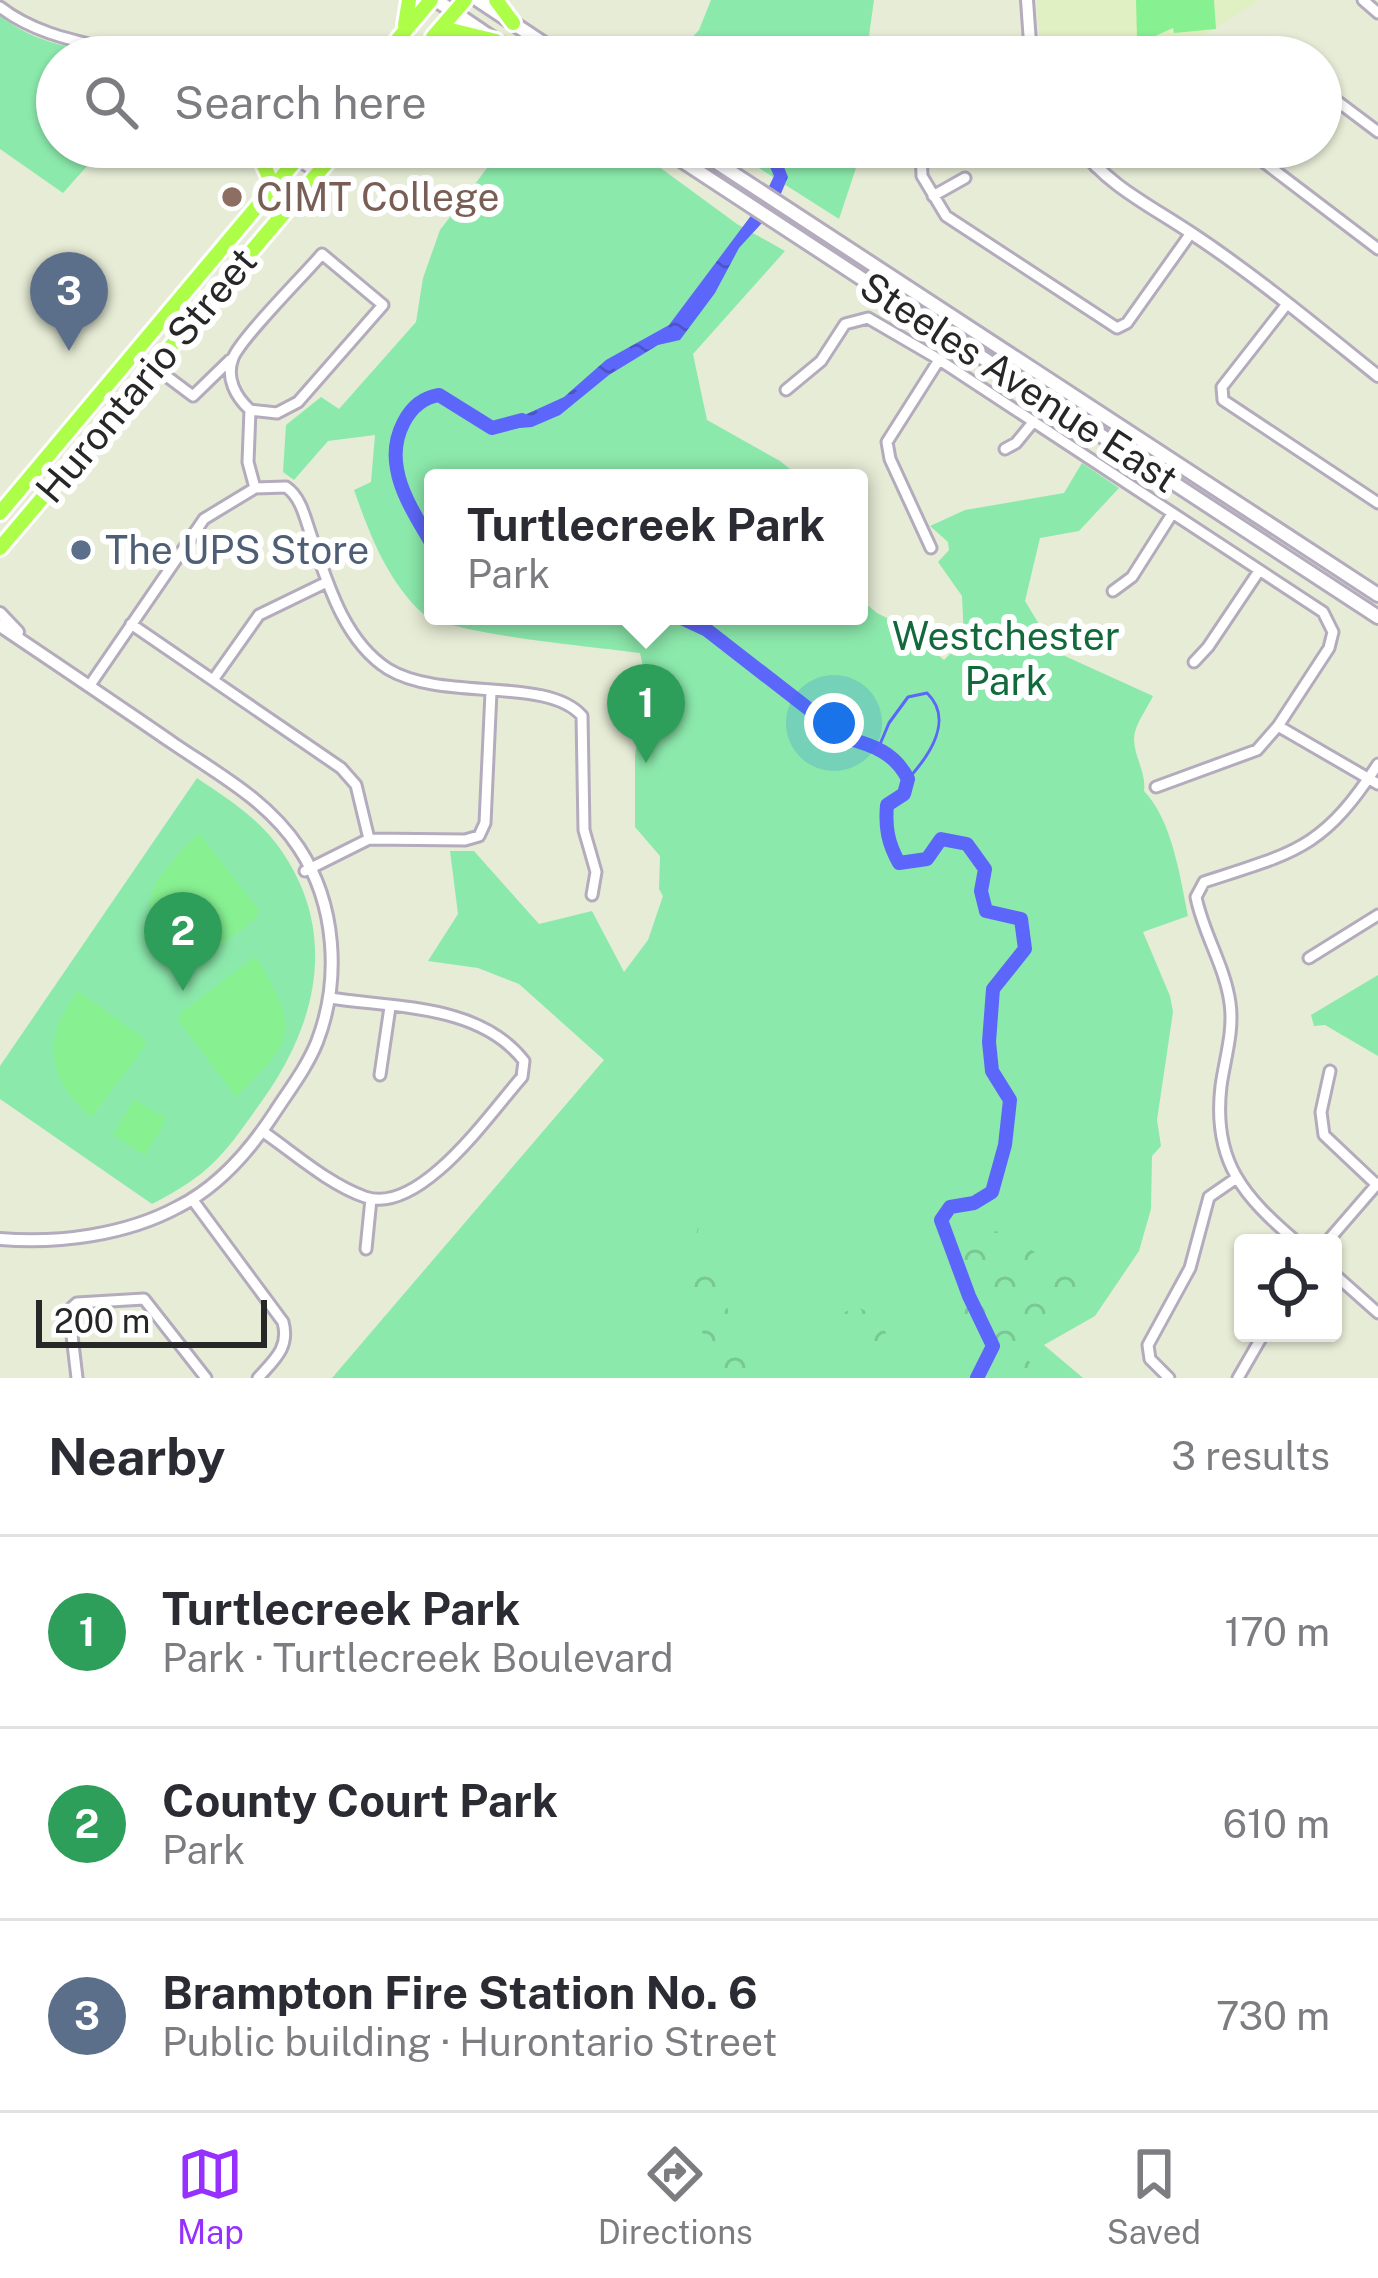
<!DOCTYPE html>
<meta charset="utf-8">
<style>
:root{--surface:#fff;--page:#f7f7f7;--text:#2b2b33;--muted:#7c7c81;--line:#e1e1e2;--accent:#9630ff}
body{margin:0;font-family:"Public Sans",sans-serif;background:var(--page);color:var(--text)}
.controls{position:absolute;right:36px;bottom:36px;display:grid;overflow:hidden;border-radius:12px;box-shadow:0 3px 9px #0004}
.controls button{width:108px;height:108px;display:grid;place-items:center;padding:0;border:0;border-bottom:3px solid var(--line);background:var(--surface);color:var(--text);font:60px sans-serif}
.scale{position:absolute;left:36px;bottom:30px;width:231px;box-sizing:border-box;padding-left:12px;border:6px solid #272727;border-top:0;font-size:33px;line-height:42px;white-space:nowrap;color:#272727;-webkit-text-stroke:9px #fff;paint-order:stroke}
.you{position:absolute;left:834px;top:723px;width:42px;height:42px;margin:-30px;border:9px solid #fff;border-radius:50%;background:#1a73e8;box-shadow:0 0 0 18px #1a73e833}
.badge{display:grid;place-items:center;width:78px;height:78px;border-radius:50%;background:var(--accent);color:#fff;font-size:39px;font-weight:700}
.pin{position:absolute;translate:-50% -99px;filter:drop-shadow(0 3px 6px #0008)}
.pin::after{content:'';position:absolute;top:63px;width:42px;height:36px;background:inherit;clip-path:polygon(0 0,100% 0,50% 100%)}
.popup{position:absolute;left:424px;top:469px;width:444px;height:156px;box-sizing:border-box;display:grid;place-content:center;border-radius:12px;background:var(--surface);filter:drop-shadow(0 3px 9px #0005);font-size:39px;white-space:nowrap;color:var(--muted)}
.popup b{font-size:45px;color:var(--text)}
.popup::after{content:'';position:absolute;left:50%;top:100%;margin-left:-24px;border:24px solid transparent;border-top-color:var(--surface)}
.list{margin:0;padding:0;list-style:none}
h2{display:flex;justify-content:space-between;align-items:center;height:156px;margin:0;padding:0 48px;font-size:51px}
h2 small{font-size:39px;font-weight:400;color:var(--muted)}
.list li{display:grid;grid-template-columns:78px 1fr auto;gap:36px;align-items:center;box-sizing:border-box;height:192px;padding:0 48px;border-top:3px solid var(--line)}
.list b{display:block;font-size:45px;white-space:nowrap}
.list p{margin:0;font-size:39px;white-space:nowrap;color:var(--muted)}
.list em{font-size:39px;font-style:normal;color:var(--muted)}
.icon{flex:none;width:66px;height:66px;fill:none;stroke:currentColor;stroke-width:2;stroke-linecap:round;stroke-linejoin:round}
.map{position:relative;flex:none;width:1378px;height:1378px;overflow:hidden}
.search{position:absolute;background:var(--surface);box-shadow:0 3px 9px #0004;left:36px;right:36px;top:36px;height:132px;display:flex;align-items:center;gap:30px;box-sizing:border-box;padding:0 42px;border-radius:66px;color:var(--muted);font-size:45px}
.sheet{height:732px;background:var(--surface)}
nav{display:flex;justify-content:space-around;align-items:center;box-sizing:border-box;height:168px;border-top:3px solid var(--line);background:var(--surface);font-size:33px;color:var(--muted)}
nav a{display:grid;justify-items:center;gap:6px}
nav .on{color:var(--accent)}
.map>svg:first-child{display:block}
.education{fill:#e0f0c3}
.green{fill:#8ce9ac}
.forest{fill:url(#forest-crowns)}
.pitch{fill:#87f192}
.water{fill:url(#water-ripples)}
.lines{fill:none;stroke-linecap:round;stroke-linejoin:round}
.stream{stroke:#5d66fa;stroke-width:3}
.river{stroke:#5d66fa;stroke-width:14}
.minor-casing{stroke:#b4abbd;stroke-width:15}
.tertiary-casing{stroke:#b4abbd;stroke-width:16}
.secondary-casing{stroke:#b4abbd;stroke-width:18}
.primary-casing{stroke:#fff;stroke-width:20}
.minor{stroke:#fff;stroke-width:9}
.tertiary{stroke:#fff;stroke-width:10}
.secondary{stroke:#fff;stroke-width:12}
.primary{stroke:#adfe49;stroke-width:14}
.education-dot{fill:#8d6e63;stroke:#fff;stroke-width:4.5}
.service-dot{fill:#5c6f8a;stroke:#fff;stroke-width:4.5}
.labels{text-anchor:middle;stroke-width:12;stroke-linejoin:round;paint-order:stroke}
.education-label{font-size:39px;fill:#785e54;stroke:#fff;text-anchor:start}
.street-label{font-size:39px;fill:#272727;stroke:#fff}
.service-label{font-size:39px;fill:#4e5e75;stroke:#fff;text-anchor:start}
.park-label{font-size:39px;fill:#12693b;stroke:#fff}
</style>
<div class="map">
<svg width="1378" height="1378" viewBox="0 0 1378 1378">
<defs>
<pattern id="forest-crowns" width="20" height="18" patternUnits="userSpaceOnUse" patternTransform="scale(3)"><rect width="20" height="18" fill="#8ce9ac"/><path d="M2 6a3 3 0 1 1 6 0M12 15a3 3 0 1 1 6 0" fill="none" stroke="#79c894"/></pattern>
<pattern id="water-ripples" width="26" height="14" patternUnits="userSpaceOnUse" patternTransform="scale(3)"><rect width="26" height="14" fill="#5d66fa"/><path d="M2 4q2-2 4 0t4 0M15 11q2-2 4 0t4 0" fill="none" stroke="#4d54ca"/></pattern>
</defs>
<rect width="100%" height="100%" fill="#e6ecd6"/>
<!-- education -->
<path class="education" d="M1037,0H1260L1168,57H1041Z"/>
<!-- green -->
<path class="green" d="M711,0H874L866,57H674L699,30Z
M0,15C34,45 81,49 124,57H57V147H104L63,193L0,149Z
M503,147H632L737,224L785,251L693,354L707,420L780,461L801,478H433V616H859V598L877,613L905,627L944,660L964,640L962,596L938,562L949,550L948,542L930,526L965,510L1064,493L1082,463L1119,488L1079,531L1040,538L1025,601L1056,652L1153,696C1148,707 1138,720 1135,732C1130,751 1147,771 1144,791C1172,820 1180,876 1188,916L1143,932L1170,996L1173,1012L1157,1120L1161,1146L1152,1156L1151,1209L1139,1251L1095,1316L1044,1345L1083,1378H332L604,1060L519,984L478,968L428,961L458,914L450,851H474L539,924L592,911L624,972L648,940L663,896L659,889L660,856L635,827V756L646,680L640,653C600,647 443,634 421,612C386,578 370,535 354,490L371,482L375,435L328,441L294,480L283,472L286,425L321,397L339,409L416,322L423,278L440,230Z
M726,147H863L839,219Z
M197,778C225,797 254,815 275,842C339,925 320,1019 264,1098C225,1153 213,1173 152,1204L0,1099V1066Z
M1378,975V1056L1325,1025L1314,1026L1311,1015Z"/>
<!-- forest -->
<path class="forest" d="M957,1220C996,1230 1030,1239 1054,1273L1073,1276L1080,1281L1020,1355L1052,1378H1012C991,1359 965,1326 958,1298C952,1275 957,1243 957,1220Z
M698,1228L716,1244L726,1306L767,1378H732C694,1330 678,1290 698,1228Z
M856,1307C877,1313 888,1334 896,1353L892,1359L869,1364L853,1354L843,1355V1313Z"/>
<!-- pitch -->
<path class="pitch" d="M1136,0H1214L1216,29L1174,33L1173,28L1144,41L1137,38Z
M199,833L259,910L258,917L181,976C135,902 139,894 199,833Z
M256,956C299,1032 298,1035 236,1097L178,1020L179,1014Z
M78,991L146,1040V1045L91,1118C47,1078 41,1039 78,991Z
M134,1099L167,1119L145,1155L113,1135Z"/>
<!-- water -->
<path class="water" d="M761,147H776L788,177L774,210L739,248L715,293L680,340L658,345L609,375L560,415L532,427L507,429V423L564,397L606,360L669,325L762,201L774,176Z"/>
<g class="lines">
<!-- stream -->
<path class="stream" d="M878,749L889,723L908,697L927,693C954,719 930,755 908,779"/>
<!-- river -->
<path class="river" d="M433,546C420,523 401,495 397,469C391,438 407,400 439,395L492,428L522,420
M677,616L707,630L846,738C873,745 895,753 908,779L904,794L887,805C885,828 888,843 899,863L927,859L941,839L967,844L985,869L981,891L986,911L1021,919L1025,949L993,989L989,1042L992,1071L1010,1100L1005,1145L992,1192L974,1203L950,1207L941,1220L969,1296L993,1346L977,1378"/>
<!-- minor casing -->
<g class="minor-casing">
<path id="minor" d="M1363,0L1378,13
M0,7C41,39 93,43 142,57
M972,57L1029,49
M1321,89L1378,132
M273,147L318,172
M921,147L922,176L946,216L1117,328L1127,323L1191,233
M1244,147L1378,249
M1096,167L1117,147
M933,196L965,178
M1287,304L1222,387L1223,400L1378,503
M169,378L193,396L230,360
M786,390L821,361L845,324L868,318L935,357L1323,612L1333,632L1329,648L1278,726L1257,750L1156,787
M250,410L277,413L298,402L383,305L322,254C304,275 241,338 233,358C225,378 236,397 250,410L248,462L255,488
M1005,449L1016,443L1034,421
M931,548L890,459L887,442L939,360
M1113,591L1132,577L1172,514
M131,624L341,768L356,785L369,839
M1194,662L1208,647L1259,571
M213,680L259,615L327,582
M90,685L204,519L255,488L286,487C301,497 305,518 311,535C327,582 344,641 388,669C442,702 547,676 582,716L584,830L596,872L592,895
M1278,726L1378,784
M305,871L369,839L465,840L479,836L485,823L491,692
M1309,958L1378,915
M1330,1071L1321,1112L1324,1135L1378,1186
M380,1075L390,1007
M262,1131C294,1153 328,1184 365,1197C420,1216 490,1113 522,1077L524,1061C480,1004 395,1008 330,998
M192,1199L283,1322C290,1348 274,1360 258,1378
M1298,1243C1244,1197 1212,1162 1221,1086C1225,1058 1234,1031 1230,1003C1225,966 1203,933 1196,897L1204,882C1296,852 1323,849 1378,764
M1326,1243L1378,1183
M366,1249L371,1199
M1333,1273L1378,1313
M77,1378L69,1310L77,1303L144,1299L206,1378
M1169,1378L1150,1359L1148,1345L1190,1268L1209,1197L1235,1179
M1238,1378L1264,1333"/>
</g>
<!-- tertiary casing -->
<g class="tertiary-casing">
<path id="tertiary" d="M1027,0L1031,57
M1080,147C1108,186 1151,206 1191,233C1256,276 1317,327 1378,376
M0,613L18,632
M0,626C58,665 116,704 174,744C220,775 268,801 299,848C336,904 341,980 317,1042C307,1067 290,1089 275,1112C251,1149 218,1187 178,1207C126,1235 58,1244 0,1239"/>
</g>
<!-- secondary casing -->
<g class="secondary-casing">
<path id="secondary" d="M436,0L520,57
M478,0L564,57
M661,147L1378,617
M693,147L1378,595"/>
</g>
<!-- primary casing -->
<g class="primary-casing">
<path id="primary" d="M496,0L513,23
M405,25L409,0
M433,37L465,0
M420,53L455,31L496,41
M383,57L431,0
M255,147L271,181L268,190
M0,513L307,147
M0,548L340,147"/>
</g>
<!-- minor -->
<use href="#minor" class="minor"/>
<!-- tertiary -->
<use href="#tertiary" class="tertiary"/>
<!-- secondary -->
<use href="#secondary" class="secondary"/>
<!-- primary -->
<use href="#primary" class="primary"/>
</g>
<!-- markers -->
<circle class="education-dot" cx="232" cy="197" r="12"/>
<circle class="service-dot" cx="81" cy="550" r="12"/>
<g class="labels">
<!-- education labels -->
<g class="education-label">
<text x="256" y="211">CIMT College</text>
</g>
<!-- street labels -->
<g class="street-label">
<text transform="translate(146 375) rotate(-50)" y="14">Hurontario Street</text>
<text transform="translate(1019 382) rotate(33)" y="14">Steeles Avenue East</text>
</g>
<!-- service labels -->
<g class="service-label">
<text x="105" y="564">The UPS Store</text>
</g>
<!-- park labels -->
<g class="park-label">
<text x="1006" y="650">Westchester<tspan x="1006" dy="45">Park</tspan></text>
</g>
</g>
</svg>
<div class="controls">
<button><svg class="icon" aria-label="locate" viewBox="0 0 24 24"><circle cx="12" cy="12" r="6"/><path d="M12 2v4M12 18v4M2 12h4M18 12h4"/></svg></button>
</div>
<div class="scale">200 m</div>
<div class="you"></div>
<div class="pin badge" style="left:646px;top:763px;background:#2e9e5b">1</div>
<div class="popup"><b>Turtlecreek Park</b>Park</div>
<div class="pin badge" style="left:183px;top:991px;background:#2e9e5b">2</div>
<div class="pin badge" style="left:69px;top:351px;background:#5c6f8a">3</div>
<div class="search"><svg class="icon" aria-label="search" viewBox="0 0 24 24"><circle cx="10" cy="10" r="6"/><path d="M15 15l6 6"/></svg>Search here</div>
</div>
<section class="sheet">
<h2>Nearby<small>3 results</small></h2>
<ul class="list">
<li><span class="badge" style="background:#2e9e5b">1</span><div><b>Turtlecreek Park</b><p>Park · Turtlecreek Boulevard</p></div><em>170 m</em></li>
<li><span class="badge" style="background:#2e9e5b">2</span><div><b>County Court Park</b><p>Park</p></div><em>610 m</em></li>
<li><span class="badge" style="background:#5c6f8a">3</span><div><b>Brampton Fire Station No. 6</b><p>Public building · Hurontario Street</p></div><em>730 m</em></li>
</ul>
</section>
<nav>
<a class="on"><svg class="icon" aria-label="map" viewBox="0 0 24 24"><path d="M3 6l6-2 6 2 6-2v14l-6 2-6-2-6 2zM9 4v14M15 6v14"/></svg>Map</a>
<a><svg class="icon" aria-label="directions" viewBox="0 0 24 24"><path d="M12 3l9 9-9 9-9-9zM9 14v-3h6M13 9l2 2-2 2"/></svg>Directions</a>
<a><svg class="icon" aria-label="saved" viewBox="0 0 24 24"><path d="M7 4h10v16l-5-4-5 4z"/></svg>Saved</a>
</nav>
